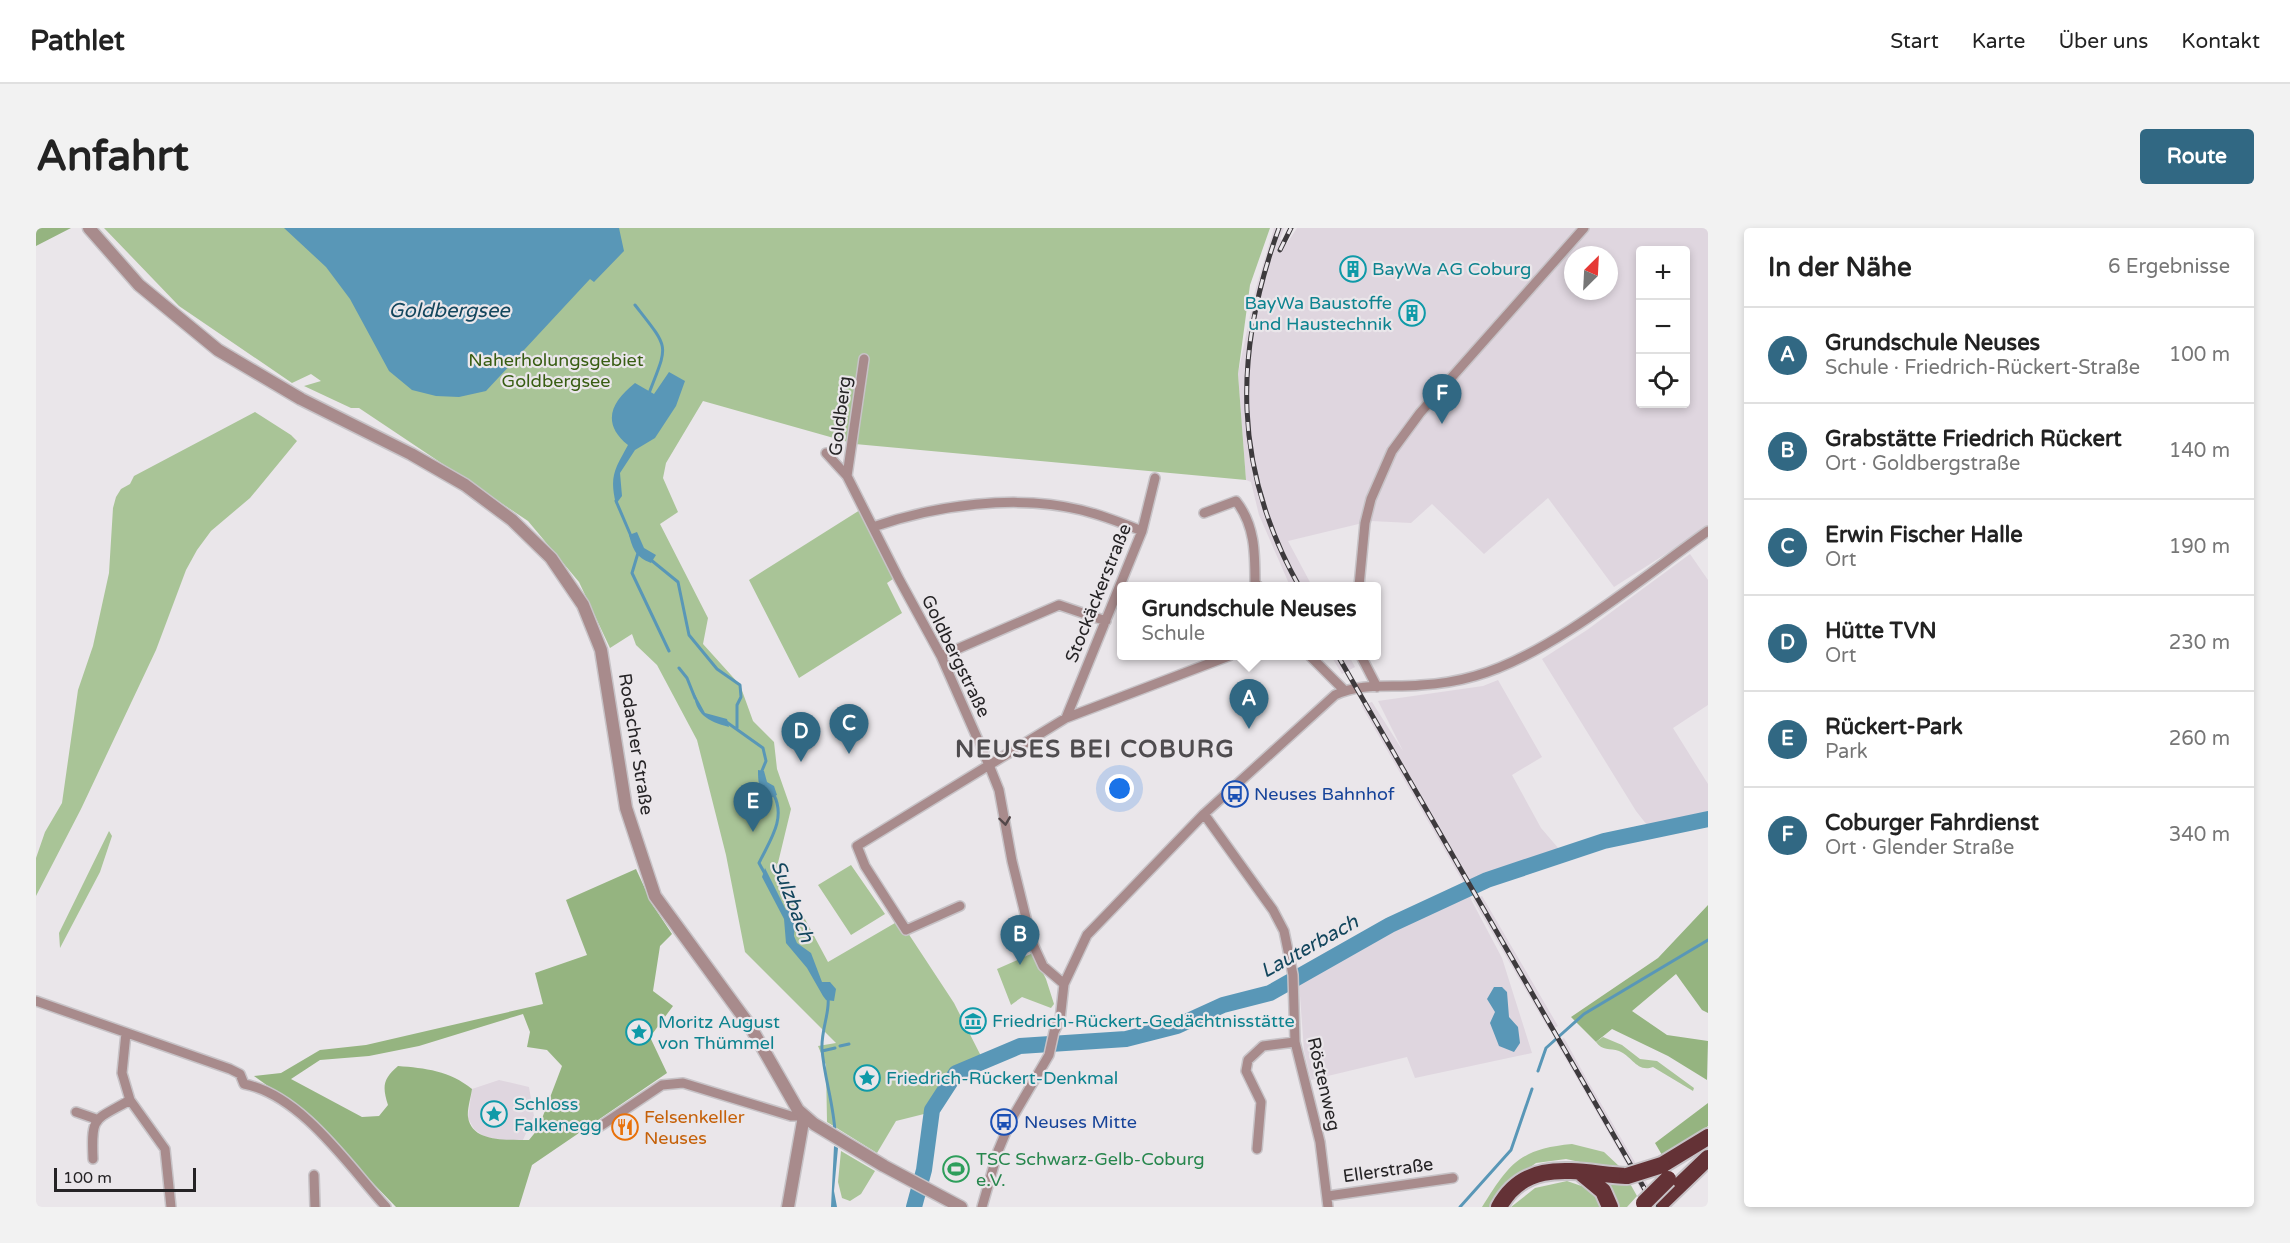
<!DOCTYPE html>
<html lang="de">
<meta charset="utf-8">
<style>
:root{--surface:#fff;--page:#f2f2f2;--text:#222;--muted:#767676;--line:#e0e0e0;--accent:#316883}
body{margin:0;font-family:"Varela Round",sans-serif;background:var(--page);color:var(--text)}
.controls{position:absolute;right:18px;top:18px;display:grid;overflow:hidden;border-radius:6px;box-shadow:0 3px 9px #0003}
.controls button{width:54px;height:54px;display:grid;place-items:center;padding:0;border:0;border-bottom:2px solid var(--line);background:var(--surface);color:var(--text);font:30px sans-serif}
.compass{position:absolute;left:1528px;top:18px;width:54px;height:54px;border-radius:50%;background:var(--surface);box-shadow:0 3px 9px #0003;rotate:24deg}
.scale{position:absolute;left:18px;bottom:15px;width:142px;box-sizing:border-box;padding-left:6px;border:3px solid #252325;border-top:0;font-size:16px;line-height:21px;white-space:nowrap;color:#252325;-webkit-text-stroke:4px #eae6ea;paint-order:stroke}
.you{position:absolute;left:1084px;top:561px;width:21px;height:21px;margin:-15px;border:4px solid #fff;border-radius:50%;background:#1a73e8;box-shadow:0 0 0 9px #1a73e833}
.badge{display:grid;place-items:center;width:39px;height:39px;border-radius:50%;background:var(--accent);color:#fff;font-size:20px;font-weight:700}
.pin{position:absolute;translate:-50% -50px;filter:drop-shadow(0 2px 3px #0008)}
.pin::after{content:'';position:absolute;top:32px;width:21px;height:18px;background:inherit;clip-path:polygon(0 0,100% 0,50% 100%)}
.popup{position:absolute;left:1081px;top:354px;width:264px;height:78px;box-sizing:border-box;display:grid;place-content:center;border-radius:6px;background:var(--surface);filter:drop-shadow(0 2px 4px #0005);font-size:20px;white-space:nowrap;color:var(--muted)}
.popup b{font-size:22px;color:var(--text)}
.popup::after{content:'';position:absolute;left:50%;top:100%;margin-left:-12px;border:12px solid transparent;border-top-color:var(--surface)}
.list{margin:0;padding:0;list-style:none}
h2{display:flex;justify-content:space-between;align-items:center;height:78px;margin:0;padding:0 24px;font-size:26px}
h2 small{font-size:20px;font-weight:400;color:var(--muted)}
.list li{display:grid;grid-template-columns:39px 1fr auto;gap:18px;align-items:center;box-sizing:border-box;height:96px;padding:0 24px;border-top:2px solid var(--line)}
.list b{display:block;font-size:22px;white-space:nowrap}
.list p{margin:0;font-size:20px;white-space:nowrap;color:var(--muted)}
.list em{font-size:20px;font-style:normal;color:var(--muted)}
.icon{flex:none;width:33px;height:33px;fill:none;stroke:currentColor;stroke-width:2;stroke-linecap:round;stroke-linejoin:round}
.map{position:relative;flex:none;width:1672px;height:979px;overflow:hidden;border-radius:6px}
header{display:flex;align-items:center;gap:36px;box-sizing:border-box;height:84px;padding:0 30px;background:var(--surface);border-bottom:2px solid var(--line)}
header strong{font-size:28px}
nav{display:flex;gap:33px;margin-inline-start:auto;font-size:21px}
.intro{display:flex;align-items:center;justify-content:space-between;box-sizing:border-box;height:144px;padding:0 36px}
h1{margin:0;font-size:42px}
.button{padding:15px 27px;border-radius:6px;background:var(--accent);color:#fff;font-size:21px;font-weight:700}
main{display:flex;gap:36px;padding:0 36px}
aside{flex:1;background:var(--surface);border-radius:6px;box-shadow:0 3px 9px #0003}
.map>svg:first-child{display:block}
.built{fill:#dfd6df;fill-rule:evenodd}
.green{fill:#a9c497}
.forest{fill:#95b480;fill-rule:evenodd}
.water{fill:#5997b7}
.lines{fill:none;stroke-linecap:round;stroke-linejoin:round}
.stream{stroke:#5997b7;stroke-width:3}
.river{stroke:#5997b7;stroke-width:16}
.minor-casing{stroke:#c7c3c7;stroke-width:12}
.tertiary-casing{stroke:#c7c3c7;stroke-width:15}
.trunk-casing{stroke:#c7c3c7;stroke-width:20}
.minor{stroke:#a88b8c;stroke-width:9}
.tertiary{stroke:#a88b8c;stroke-width:12}
.trunk{stroke:#643236;stroke-width:16}
.rail-casing{stroke:#3d3a3d;stroke-width:5}
.rail{stroke:#eae6ea;stroke-width:3;stroke-dasharray:9;stroke-linecap:butt}
.trunk-bridge-casing{stroke:#c7c3c7;stroke-width:20;stroke-linecap:butt}
.trunk-bridge{stroke:#643236;stroke-width:16}
.oneway{stroke:#534749}
.labels{text-anchor:middle;stroke-width:4.5;stroke-linejoin:round;paint-order:stroke}
.culture-label{font-size:18px;fill:#0d838f;stroke:#eae6ea;text-anchor:start}
.park-label{font-size:18px;fill:#385d13;stroke:#eae6ea}
.street-label{font-size:18px;fill:#252325;stroke:#eae6ea}
.transit-label{font-size:18px;fill:#164399;stroke:#eae6ea;text-anchor:start}
.food-label{font-size:18px;fill:#c56008;stroke:#eae6ea;text-anchor:start}
.leisure-label{font-size:18px;fill:#27864d;stroke:#eae6ea;text-anchor:start}
.water-label{font-size:20px;font-style:italic;fill:#13465d;stroke:#eae6ea}
.district-label{font-size:24px;font-weight:bold;letter-spacing:1.5px;fill:#4f4c4f;stroke:#eae6ea}
</style>
<header>
<strong>Pathlet</strong>
<nav><a>Start</a><a>Karte</a><a>Über uns</a><a>Kontakt</a></nav>
</header>
<div class="intro"><h1>Anfahrt</h1><a class="button">Route</a></div>
<main>
<div class="map">
<svg width="1672" height="979" viewBox="0 0 1672 979">
<rect width="100%" height="100%" fill="#eae6ea"/>
<!-- built -->
<path class="built" d="M1238,0H1248L1244,11L1251,15L1261,0H1672V299L1578,359L1512,270L1448,326L1396,276L1375,295L1335,293L1252,313L1276,358H1254L1223,287L1215,254L1210,252L1202,146L1219,63ZM1604,22H1650V176H1604ZM1537,27H1573V63H1537Z
M1654,326L1672,352V477L1637,500L1672,556V583L1611,597L1600,583L1506,431L1551,402Z
M1295,428H1313L1319,439L1306,446Z
M1462,452L1506,529L1476,547L1505,600L1523,621L1437,654H1427L1325,477L1336,474L1367,523L1342,473L1447,458Z
M1429,660L1466,730L1496,825L1379,850L1371,829L1275,852L1268,823L1262,740L1310,713Z
M1446,668L1522,798L1513,802L1437,672Z
M1528,810L1549,848L1625,979H1615L1520,814Z
M463,852L493,859L498,888L486,914L450,910L438,901L432,890L436,861Z"/>
<!-- green -->
<path class="green" d="M68,0H1234L1214,57L1202,146L1210,252L819,216L667,173L630,235L627,250L642,284L624,296L672,390L667,416L704,457L717,493L738,514L741,541L755,581L741,639L792,734L859,695L870,702L918,775L946,830L914,845L892,885L860,893L841,925L791,894L790,837L782,818L800,815L709,724L690,627L661,512L621,437L600,417L596,406L574,420L543,354L492,293L323,180H315L268,158L285,153L275,146L256,155L143,78Z
M219,184L255,207L261,213L214,270L175,303L161,322L150,342L120,422L45,581L0,668V630L9,604L26,575L42,462L57,418L73,345L77,280L80,269L85,261L94,256L98,248Z
M824,282L857,351L851,355L866,385L763,450L713,352Z
M73,603L76,608L64,644L24,720L23,705Z
M815,637L849,686L815,707L782,657Z
M997,725L1010,751L1018,776L1015,780L986,769L975,777L961,741Z
M1567,809L1586,817L1604,831L1621,833L1658,860L1657,863L1617,839C1601,845 1596,828 1583,823C1574,820 1566,823 1560,814Z
M1536,916L1568,924L1584,939H1567L1530,931L1500,935L1468,958L1454,979H1446C1473,936 1483,921 1536,916Z
M805,923L839,943L825,966L814,973L806,970L802,954Z
M1565,952H1592L1601,968L1591,979H1578Z
M1531,953L1557,962L1570,979H1475L1499,960Z"/>
<!-- forest -->
<path class="forest" d="M0,0H35L0,18Z
M600,641L616,676L636,706L624,718L617,763L637,778L614,809L631,845L496,937L483,979H360L268,884L218,848L245,845L284,822L330,817L507,776L499,745L551,727L530,672ZM487,786L494,804L491,819L511,822L526,838L502,901L493,912C474,911 436,916 432,889C431,881 435,869 436,861C414,843 389,840 362,838C347,851 346,858 352,877L343,888L326,889L255,851L284,832L333,828L383,818Z
M1672,677V785L1666,782L1640,746L1596,783L1631,807L1672,813L1671,852L1632,828L1576,801L1560,814L1535,789L1622,730Z
M1672,875V898L1652,914L1626,927L1619,915Z"/>
<!-- water -->
<path class="water" d="M248,0H583L588,23L558,54L554,51L450,163L423,169L400,168L376,162L353,143L314,71L290,39Z
M633,144L649,153L640,178L619,210L599,222L584,245L586,268L580,276C573,248 579,241 592,217C565,195 575,174 599,155L618,166Z
M601,304L608,320L620,327L615,335C600,329 597,322 593,307Z
M657,463L669,485L691,491L693,499C671,493 660,487 657,463Z
M722,542L728,543L731,554L738,558L741,567L735,570C723,562 722,557 722,542Z
M729,640L750,682H755L759,695L758,708L761,715L775,725L786,754H794L800,761L798,773L790,772L787,768L771,740L750,715L748,691L726,649Z
M1458,759H1466L1471,764L1473,789L1482,799L1484,815L1478,824L1463,818L1454,795L1459,784L1451,771Z
M798,918L802,920L798,963L801,979H795Z"/>
<g class="lines">
<!-- stream -->
<path class="stream" d="M599,77C635,123 632,115 612,168
M580,273L595,308
M602,325L596,345L633,423
M615,332L642,354L653,407L681,441L704,457L705,469L701,477V500
M643,440L651,450L659,470
M689,493L727,520L730,533L725,545
M729,646L723,635C734,612 750,591 738,567
M792,770C794,784 785,802 786,821C788,849 798,877 799,905
M804,818L813,816
M786,823L799,820
M1502,843L1510,820L1548,786L1672,712
M1424,979L1475,922L1496,861"/>
<!-- river -->
<path class="river" d="M878,979L888,942L896,882L920,845L984,818L1090,811L1141,798L1187,777L1234,765L1354,697L1451,652L1568,613L1672,591"/>
<!-- minor casing -->
<g class="minor-casing">
<path id="minor" d="M790,225L811,248L863,351L905,428L953,537L963,562L976,633L996,714L1007,738L1028,756
M811,248L828,131
M1168,285L1200,273C1219,297 1219,325 1219,354L1222,358
M837,299C900,277 980,266 1045,282C1066,287 1086,295 1106,303
M1323,358L1329,295L1335,271L1356,223L1384,185L1548,0
M905,428L1023,377L1070,393
M1274,428L1309,463
M1325,428L1341,459
M1030,490L1106,303L1119,250
M1168,586L1237,682L1248,703L1257,747L1259,814L1284,914L1292,979
M924,678L870,702L829,638L821,618L1030,490L1193,428
M0,773L194,841L204,846L208,856C265,867 312,937 350,979
M90,805L86,845L94,872L129,921L135,979
M40,884L60,891
M560,901L626,857L647,855L755,888H768
M1221,921L1225,874L1210,843L1212,832L1227,818L1259,814
M57,931C55,887 58,893 94,872
M278,947L279,979
M1292,968L1417,950
M946,979L962,923L975,892L1013,827L1018,804L1024,792L1028,756L1051,707L1168,586L1299,467C1326,454 1357,460 1385,457C1403,456 1422,453 1439,448C1515,427 1607,349 1672,303"/>
</g>
<!-- tertiary casing -->
<g class="tertiary-casing">
<path id="tertiary" d="M53,0L103,57L182,122L265,171L375,226L429,257L476,292L515,330L547,377L565,422L590,580L619,668L714,798L762,882L778,896L848,938L925,979
M752,979L768,888"/>
</g>
<!-- trunk casing -->
<g class="trunk-casing">
<path id="trunk" d="M1626,937L1672,909
M1544,944L1567,963L1574,979
M1463,979C1491,927 1545,946 1591,948
M1621,979L1672,930"/>
</g>
<!-- minor -->
<use href="#minor" class="minor"/>
<!-- tertiary -->
<use href="#tertiary" class="tertiary"/>
<!-- trunk -->
<use href="#trunk" class="trunk"/>
<!-- rail casing -->
<g class="rail-casing">
<path id="rail" d="M1243,0C1197,126 1197,240 1263,358
M1244,22L1255,0
M1302,428L1619,979"/>
</g>
<!-- rail -->
<use href="#rail" class="rail"/>
<!-- trunk-bridge casing -->
<g class="trunk-bridge-casing">
<path id="trunk-bridge" d="M1591,948L1626,937
M1608,975L1632,951"/>
</g>
<!-- trunk-bridge -->
<use href="#trunk-bridge" class="trunk-bridge"/>
</g>
<!-- one-way arrows -->
<defs><path id="oneway-chevron" d="M-2-3.5L2.5 0L-2 3.5" fill="none" stroke-width="1.6" stroke-linecap="round" stroke-linejoin="round" transform="scale(1.5)"/></defs>
<use class="oneway" href="#oneway-chevron" transform="translate(969 593) rotate(82)"/>
<!-- icons -->
<defs>
<g id="building-ring" transform="scale(1.35)"><circle r="9.5" fill="#eae6ea" stroke="#0f9aa8" stroke-width="1.5"/><path d="M-4-6H4V6H1V3H-1V6H-4ZM-2.5-4.3h1.7v1.8h-1.7ZM.8-4.3h1.7v1.8H.8ZM-2.5-1h1.7V.8h-1.7ZM.8-1h1.7V.8H.8Z" fill="#0f9aa8"/></g>
<g id="bus-ring" transform="scale(1.35)"><circle r="9.5" fill="#eae6ea" stroke="#1a4fb4" stroke-width="1.5"/><path d="M-5-6H5V4H4V6H2V4H-2V6H-4V4H-5ZM-3.5-4V0h7V-4ZM-3.5 1.2v1.5H-2V1.2ZM2 1.2v1.5H3.5V1.2Z" fill="#1a4fb4"/></g>
<g id="museum-ring" transform="scale(1.35)"><circle r="9.5" fill="#eae6ea" stroke="#0f9aa8" stroke-width="1.5"/><path d="M0-6L6-3V-2H-6V-3ZM-5-1h2V3h-2ZM-1-1h2V3h-2ZM3-1h2V3H3ZM-6 4H6V6H-6Z" fill="#0f9aa8"/></g>
<g id="sight-ring" transform="scale(1.35)"><circle r="9.5" fill="#eae6ea" stroke="#0f9aa8" stroke-width="1.5"/><path d="M0-6L1.8-2.2L6-1.7L2.9 1.2L3.7 5.4L0 3.3L-3.7 5.4L-2.9 1.2L-6-1.7L-1.8-2.2Z" fill="#0f9aa8"/></g>
<g id="restaurant-ring" transform="scale(1.35)"><circle r="9.5" fill="#eae6ea" stroke="#e8710a" stroke-width="1.5"/><path d="M-5-6h1v4h1v-4h1v4h1v-4h1v5L-1.5 .5V6h-2V.5L-5-1ZM5-6V6H3V1.5H1.5Q1.5-4 5-6Z" fill="#e8710a"/></g>
<g id="stadium-ring" transform="scale(1.35)"><circle r="9.5" fill="#eae6ea" stroke="#2e9e5b" stroke-width="1.5"/><path d="M0-5a6.5 5 0 1 0 0 10a6.5 5 0 1 0 0-10ZM-3.5-1.8h7v3.6h-7Z" fill="#2e9e5b"/></g>
</defs>
<g fill-rule="evenodd">
<use href="#building-ring" x="1317" y="41"/>
<use href="#building-ring" x="1376" y="85"/>
<use href="#bus-ring" x="1199" y="566"/>
<use href="#museum-ring" x="937" y="793"/>
<use href="#sight-ring" x="603" y="804"/>
<use href="#sight-ring" x="831" y="850"/>
<use href="#sight-ring" x="458" y="886"/>
<use href="#bus-ring" x="968" y="894"/>
<use href="#restaurant-ring" x="589" y="899"/>
<use href="#stadium-ring" x="920" y="941"/>
</g>
<g class="labels">
<!-- culture labels -->
<g class="culture-label">
<text x="1336" y="47">BayWa AG Coburg</text>
<text x="1356" y="81" text-anchor="end">BayWa Baustoffe<tspan x="1356" dy="21">und Haustechnik</tspan></text>
<text x="956" y="799">Friedrich-Rückert-Gedächtnisstätte</text>
<text x="622" y="800">Moritz August<tspan x="622" dy="21">von Thümmel</tspan></text>
<text x="850" y="856">Friedrich-Rückert-Denkmal</text>
<text x="478" y="882">Schloss<tspan x="478" dy="21">Falkenegg</tspan></text>
</g>
<!-- park labels -->
<g class="park-label">
<text x="520" y="138">Naherholungsgebiet<tspan x="520" dy="21">Goldbergsee</tspan></text>
</g>
<!-- street labels -->
<g class="street-label">
<text transform="translate(804 188) rotate(-83)" y="6">Goldberg</text>
<text transform="translate(1062 365) rotate(-68)" y="6">Stockäckerstraße</text>
<text transform="translate(920 428) rotate(64)" y="6">Goldbergstraße</text>
<text transform="translate(600 516) rotate(81)" y="6">Rodacher Straße</text>
<text transform="translate(1288 856) rotate(77)" y="6">Röstenweg</text>
<text transform="translate(1352 942) rotate(-8)" y="6">Ellerstraße</text>
</g>
<!-- transit labels -->
<g class="transit-label">
<text x="1218" y="572">Neuses Bahnhof</text>
<text x="988" y="900">Neuses Mitte</text>
</g>
<!-- food labels -->
<g class="food-label">
<text x="608" y="895">Felsenkeller<tspan x="608" dy="21">Neuses</tspan></text>
</g>
<!-- leisure labels -->
<g class="leisure-label">
<text x="940" y="937">TSC Schwarz-Gelb-Coburg<tspan x="940" dy="21">e.V.</tspan></text>
</g>
<!-- water labels -->
<g class="water-label">
<text x="413" y="89">Goldbergsee</text>
<text transform="translate(757 673) rotate(69)" y="7">Sulzbach</text>
<text transform="translate(1273 718) rotate(-29)" y="7">Lauterbach</text>
</g>
<!-- district labels -->
<g class="district-label">
<text x="1059" y="529">NEUSES BEI COBURG</text>
</g>
</g>
</svg>
<div class="controls">
<button>+</button>
<button>−</button>
<button><svg class="icon" aria-label="locate" viewBox="0 0 24 24"><circle cx="12" cy="12" r="6"/><path d="M12 2v4M12 18v4M2 12h4M18 12h4"/></svg></button>
</div>
<svg class="compass" viewBox="-18 -18 36 36"><path d="M0-13l5 13h-10z" fill="#e53935"/><path d="M0 13l5-13h-10z" fill="#767676"/></svg>
<div class="scale">100 m</div>
<div class="you"></div>
<div class="pin badge" style="left:1213px;top:501px">A</div>
<div class="popup"><b>Grundschule Neuses</b>Schule</div>
<div class="pin badge" style="left:984px;top:737px">B</div>
<div class="pin badge" style="left:813px;top:526px">C</div>
<div class="pin badge" style="left:765px;top:534px">D</div>
<div class="pin badge" style="left:717px;top:604px">E</div>
<div class="pin badge" style="left:1406px;top:196px">F</div>
</div>
<aside>
<h2>In der Nähe<small>6 Ergebnisse</small></h2>
<ul class="list">
<li><span class="badge">A</span><div><b>Grundschule Neuses</b><p>Schule · Friedrich-Rückert-Straße</p></div><em>100 m</em></li>
<li><span class="badge">B</span><div><b>Grabstätte Friedrich Rückert</b><p>Ort · Goldbergstraße</p></div><em>140 m</em></li>
<li><span class="badge">C</span><div><b>Erwin Fischer Halle</b><p>Ort</p></div><em>190 m</em></li>
<li><span class="badge">D</span><div><b>Hütte TVN</b><p>Ort</p></div><em>230 m</em></li>
<li><span class="badge">E</span><div><b>Rückert-Park</b><p>Park</p></div><em>260 m</em></li>
<li><span class="badge">F</span><div><b>Coburger Fahrdienst</b><p>Ort · Glender Straße</p></div><em>340 m</em></li>
</ul>
</aside>
</main>
